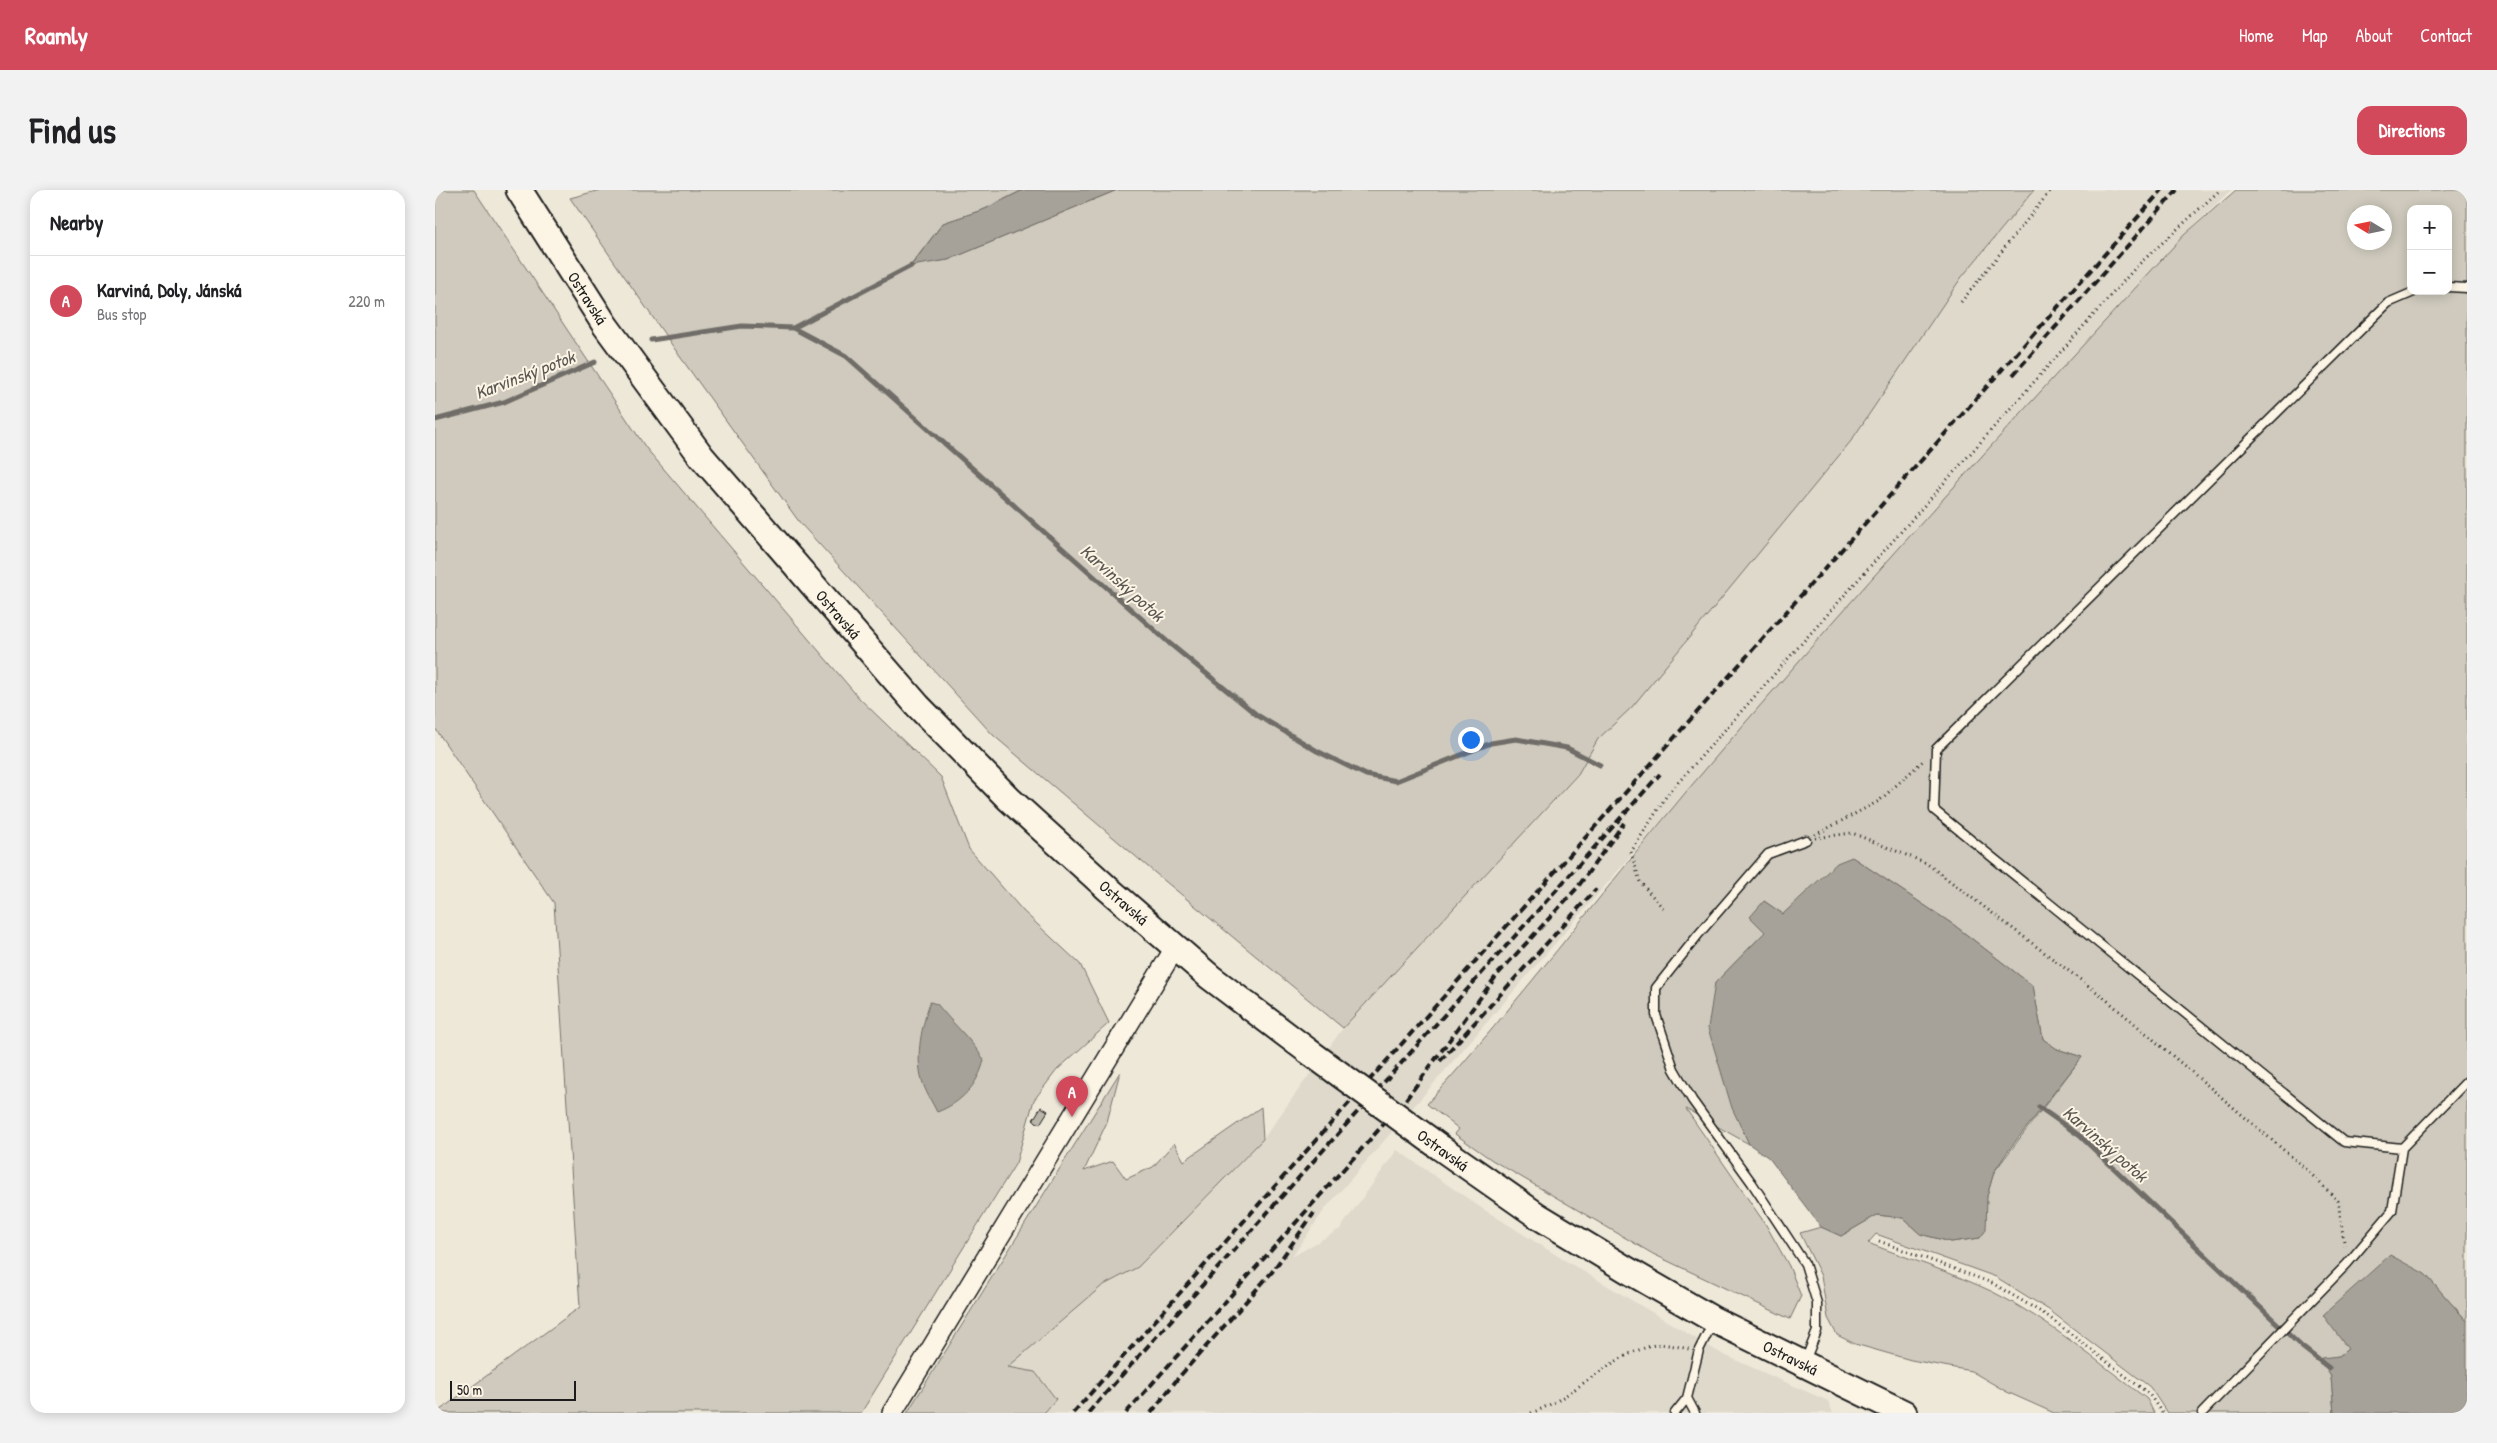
<!DOCTYPE html>
<meta charset="utf-8">
<style>
:root{--surface:#fff;--page:#f2f2f2;--text:#202124;--muted:#757577;--line:#e0e0e0;--accent:#d1495b}
body{margin:0;font-family:"Patrick Hand",sans-serif;background:var(--page);color:var(--text)}
.controls{position:absolute;right:15px;top:15px;display:grid;overflow:hidden;border-radius:10px;box-shadow:0 2px 12px #0003}
.controls button{width:45px;height:45px;display:grid;place-items:center;padding:0;border:0;border-bottom:1px solid var(--line);background:var(--surface);color:var(--text);font:25px sans-serif}
.compass{position:absolute;left:1912px;top:15px;width:45px;height:45px;border-radius:50%;background:var(--surface);box-shadow:0 2px 12px #0003;rotate:280deg}
.scale{position:absolute;left:15px;bottom:12px;width:126px;box-sizing:border-box;padding-left:5px;border:2px solid #1c1c1c;border-top:0;font-size:14px;line-height:18px;white-space:nowrap;color:#1c1c1c;-webkit-text-stroke:4px #fcf5e5;paint-order:stroke}
.you{position:absolute;left:1035px;top:549px;width:18px;height:18px;margin:-12px;border:4px solid #fff;border-radius:50%;background:#1a73e8;box-shadow:0 0 0 8px #1a73e833}
.badge{display:grid;place-items:center;width:32px;height:32px;border-radius:50%;background:var(--accent);color:#fff;font-size:16px;font-weight:700}
.pin{position:absolute;translate:-50% -41px;filter:drop-shadow(0 1px 2px #0008)}
.pin::after{content:'';position:absolute;top:26px;width:18px;height:15px;background:inherit;clip-path:polygon(0 0,100% 0,50% 100%)}
.list{margin:0;padding:0;list-style:none}
h2{display:flex;justify-content:space-between;align-items:center;height:65px;margin:0;padding:0 20px;font-size:21px}
h2 small{font-size:16px;font-weight:400;color:var(--muted)}
.list li{display:grid;grid-template-columns:32px 1fr auto;gap:15px;align-items:center;box-sizing:border-box;height:90px;padding:0 20px;border-top:1px solid var(--line)}
.list b{display:block;font-size:19px;white-space:nowrap}
.list p{margin:0;font-size:16px;white-space:nowrap;color:var(--muted)}
.list em{font-size:16px;font-style:normal;color:var(--muted)}
.map{position:relative;flex:none;width:2032px;height:1223px;overflow:hidden;border-radius:15px}
header{display:flex;align-items:center;gap:30px;box-sizing:border-box;height:70px;padding:0 25px;background:var(--accent);color:#fff}
header strong{font-size:24px}
nav{display:flex;gap:28px;margin-inline-start:auto;font-size:18px}
.intro{display:flex;align-items:center;justify-content:space-between;box-sizing:border-box;height:120px;padding:0 30px}
h1{margin:0;font-size:35px}
.button{padding:12px 22px;border-radius:15px;background:var(--accent);color:#fff;font-size:18px;font-weight:700}
main{display:flex;gap:30px;padding:0 30px}
aside{flex:1;background:var(--surface);border-radius:15px;box-shadow:0 2px 12px #0003}
.map>svg:first-child{display:block}
.built{fill:#ded9cb}
.green{fill:#cfcabd;stroke:#76736c;fill-rule:evenodd}
.water{fill:#a7a299;stroke:#6f6c67}
.lines{fill:none;stroke-linecap:round;stroke-linejoin:round}
.stream{stroke:#6f6c67;stroke-width:5}
.building{fill:#bab6aa;stroke:#1c1c1c}
.service-casing{stroke:#1c1c1c;stroke-width:11}
.tertiary-casing{stroke:#1c1c1c;stroke-width:22}
.primary-casing{stroke:#1c1c1c;stroke-width:29}
.path{stroke:#1c1c1c;stroke-width:3;stroke-dasharray:1 4;stroke-linecap:butt}
.service{stroke:#fcf5e5;stroke-width:8}
.tertiary{stroke:#fcf5e5;stroke-width:19}
.primary{stroke:#fcf5e5;stroke-width:25}
.rail{stroke:#1c1c1c;stroke-width:4;stroke-dasharray:8 4;stroke-linecap:butt}
.primary-bridge-casing{stroke:#1c1c1c;stroke-width:29;stroke-linecap:butt}
.primary-bridge{stroke:#fcf5e5;stroke-width:25}
.labels{text-anchor:middle;stroke-width:4;stroke-linejoin:round;paint-order:stroke}
.street-label{font-size:16px;fill:#1c1c1c;stroke:#fcf5e5}
.water-label{font-size:18px;font-style:italic;fill:#5b5854;stroke:#fcf5e5}
</style>
<header>
<strong>Roamly</strong>
<nav><a>Home</a><a>Map</a><a>About</a><a>Contact</a></nav>
</header>
<div class="intro"><h1>Find us</h1><a class="button">Directions</a></div>
<main>
<aside>
<h2>Nearby<small></small></h2>
<ul class="list">
<li><span class="badge">A</span><div><b>Karviná, Doly, Jánská</b><p>Bus stop</p></div><em>220 m</em></li>
</ul>
</aside>
<div class="map">
<svg width="2032" height="1223" viewBox="0 0 2032 1223">
<rect width="100%" height="100%" fill="#eee8d9"/>
<filter id="ink" filterUnits="userSpaceOnUse"><feTurbulence type="fractalNoise" baseFrequency=".02" numOctaves="2"/><feDisplacementMap in="SourceGraphic" scale="10" xChannelSelector="R" yChannelSelector="G"/><feConvolveMatrix kernelMatrix="1 2 1 2 8 2 1 2 1" color-interpolation-filters="sRGB"/></filter>
<g filter="url(#ink)">
<!-- built -->
<path class="built" d="M1599,0H1796L1749,45L1429,397L890,1019L857,1067L905,1039L962,960L1045,1017L1126,1068L1287,1164L1393,1211L1398,1223H609L621,1209L600,1182L572,1178L667,1096L703,1077L828,949L908,838L1143,584L1163,549L1279,416L1416,251L1526,88Z"/>
<!-- green -->
<path class="green" d="M0,0H39L211,258L424,508L506,587L534,659L588,721L645,774L674,833L622,880L599,910L581,973L426,1223H1L145,1117L119,713L0,538Z
M165,0H588L550,19L508,33L476,75L513,70L682,0H1599L1526,88L1416,251L1197,517L1163,549L1143,584L908,838L719,682L558,545L365,333L246,168L135,8Z
M1801,0H2032V1131L1990,1084L1913,1159L1904,1166L1887,1169L1896,1187L1899,1223H1732L1715,1197L1614,1120L1561,1087L1441,1044L1433,1053C1475,1069 1518,1083 1558,1102C1614,1130 1663,1172 1712,1209L1719,1223H1619L1572,1202L1536,1181L1476,1170L1420,1154L1402,1145L1393,1128L1386,1086L1365,1043L1386,1037L1406,1046L1442,1025L1468,1028L1485,1044L1516,1052L1545,1048L1552,1006L1559,982L1647,867L1622,859L1608,849L1598,796L1519,735L1417,667L1348,724L1329,711L1330,742L1280,793L1287,884L1314,954L1251,919L1331,1035L1354,1076L1366,1106L1355,1129L1218,1064L1057,970L1020,944L1024,939L992,914C1082,814 1164,706 1251,602C1412,412 1581,228 1749,45ZM1976,19H2013V101H1976ZM1920,22H1950V52H1920Z
M685,882L672,932L649,981L678,971L691,989L718,977L739,953L749,971L826,917L828,949L703,1077L667,1096L573,1177L600,1182L621,1209L609,1223H472Z"/>
<!-- water -->
<path class="water" d="M588,0H682L513,70L476,76L508,33L550,19Z
M1417,667L1519,735L1598,796L1608,849L1622,859L1647,867L1573,961L1559,982L1552,1006L1551,1040L1545,1048L1516,1052L1485,1044L1468,1028L1442,1025L1406,1046L1386,1037L1334,968L1314,954L1297,918L1273,838L1280,793L1330,742L1315,727L1329,711L1348,724L1402,673Z
M495,812L502,814C518,834 536,849 549,870C543,895 526,913 502,922C497,912 490,901 487,890C480,865 487,836 495,812Z
M1955,1065L1990,1084L2032,1131V1223H1899L1896,1187L1886,1168L1904,1166L1913,1159L1888,1125Z"/>
<g class="lines">
<!-- stream -->
<path class="stream" d="M358,138L476,76
M216,150L307,136L358,138L411,166L734,453L822,525L882,561L931,585L961,591L1056,553L1081,549L1132,558L1165,575
M0,230L69,212L160,172
M1604,917L1645,946L1867,1157L1894,1178"/>
</g>
<!-- building -->
<path class="building" d="M606,917L613,921L605,934L598,930Z"/>
<g class="lines">
<!-- service casing -->
<g class="service-casing">
<path id="service" d="M2013,97L2032,98
M1981,101L1953,113L1501,559L1499,620L1909,952L1967,958L2032,891
M1370,1171L1382,1141V1113L1370,1074L1317,993L1257,910L1239,879L1221,825V798L1263,745L1333,664L1371,650
M1252,1208L1260,1223
M1240,1223L1252,1208L1264,1160L1277,1134
M1767,1223L1912,1074L1957,1021L1967,958"/>
</g>
<!-- tertiary casing -->
<g class="tertiary-casing">
<path id="tertiary" d="M457,1223L740,758"/>
</g>
<!-- primary casing -->
<g class="primary-casing">
<g id="primary">
<path id="s1" d="M84,0L170,135L267,267L483,516L574,609L671,697L775,787L873,861"/>
<path id="s2" d="M1006,958L1103,1026L1194,1081L1279,1130L1469,1223"/>
</g>
</g>
<!-- path -->
<path class="path" d="M1526,112L1616,0
M1380,645L1444,611L1489,570
M1380,648L1417,643L1491,673L1667,806L1871,979L1903,1011L1910,1059
M1228,718L1205,692L1196,662L1232,605L1702,76L1785,0
M1444,1051L1557,1093L1611,1125L1714,1204L1727,1223
M1096,1223C1141,1207 1172,1166 1220,1155C1229,1153 1244,1157 1254,1159"/>
<!-- service -->
<use href="#service" class="service"/>
<!-- tertiary -->
<use href="#tertiary" class="tertiary"/>
<!-- primary -->
<use href="#primary" class="primary"/>
<!-- rail -->
<path class="rail" d="M1578,185L1742,0
M1005,871L1161,699
M638,1223L1727,0
M653,1223L1225,584
M691,1223L972,908L1062,785L1142,698L1189,633
M716,1223L744,1187L837,1082L879,1023"/>
<!-- primary-bridge casing -->
<g class="primary-bridge-casing">
<path id="primary-bridge" d="M873,861L1006,958"/>
</g>
<!-- primary-bridge -->
<use href="#primary-bridge" class="primary-bridge"/>
</g>
</g>
<g class="labels">
<!-- street labels -->
<g class="street-label">
<text dy="6" stroke="none"><textPath href="#s1" startOffset="128">Ostravská</textPath></text>
<text dy="6" stroke="none"><textPath href="#s1" startOffset="532">Ostravská</textPath></text>
<text dy="6" stroke="none"><textPath href="#s1" startOffset="938">Ostravská</textPath></text>
<text transform="translate(1008 960) rotate(36)" y="6">Ostravská</text>
<text dy="6" stroke="none"><textPath href="#s2" startOffset="408">Ostravská</textPath></text>
</g>
<!-- water labels -->
<g class="water-label">
<text transform="translate(90 185) rotate(-21)" y="6">Karvinský potok</text>
<text transform="translate(687 393) rotate(42)" y="6">Karvinský potok</text>
<text transform="translate(1670 954) rotate(41)" y="6">Karvinský potok</text>
</g>
</g>
</svg>
<div class="controls">
<button>+</button>
<button>−</button>
</div>
<svg class="compass" viewBox="-18 -18 36 36"><path d="M0-13l5 13h-10z" fill="#e53935"/><path d="M0 13l5-13h-10z" fill="#757577"/></svg>
<div class="scale">50 m</div>
<div class="you"></div>
<div class="pin badge" style="left:637px;top:927px">A</div>
</div>
</main>
